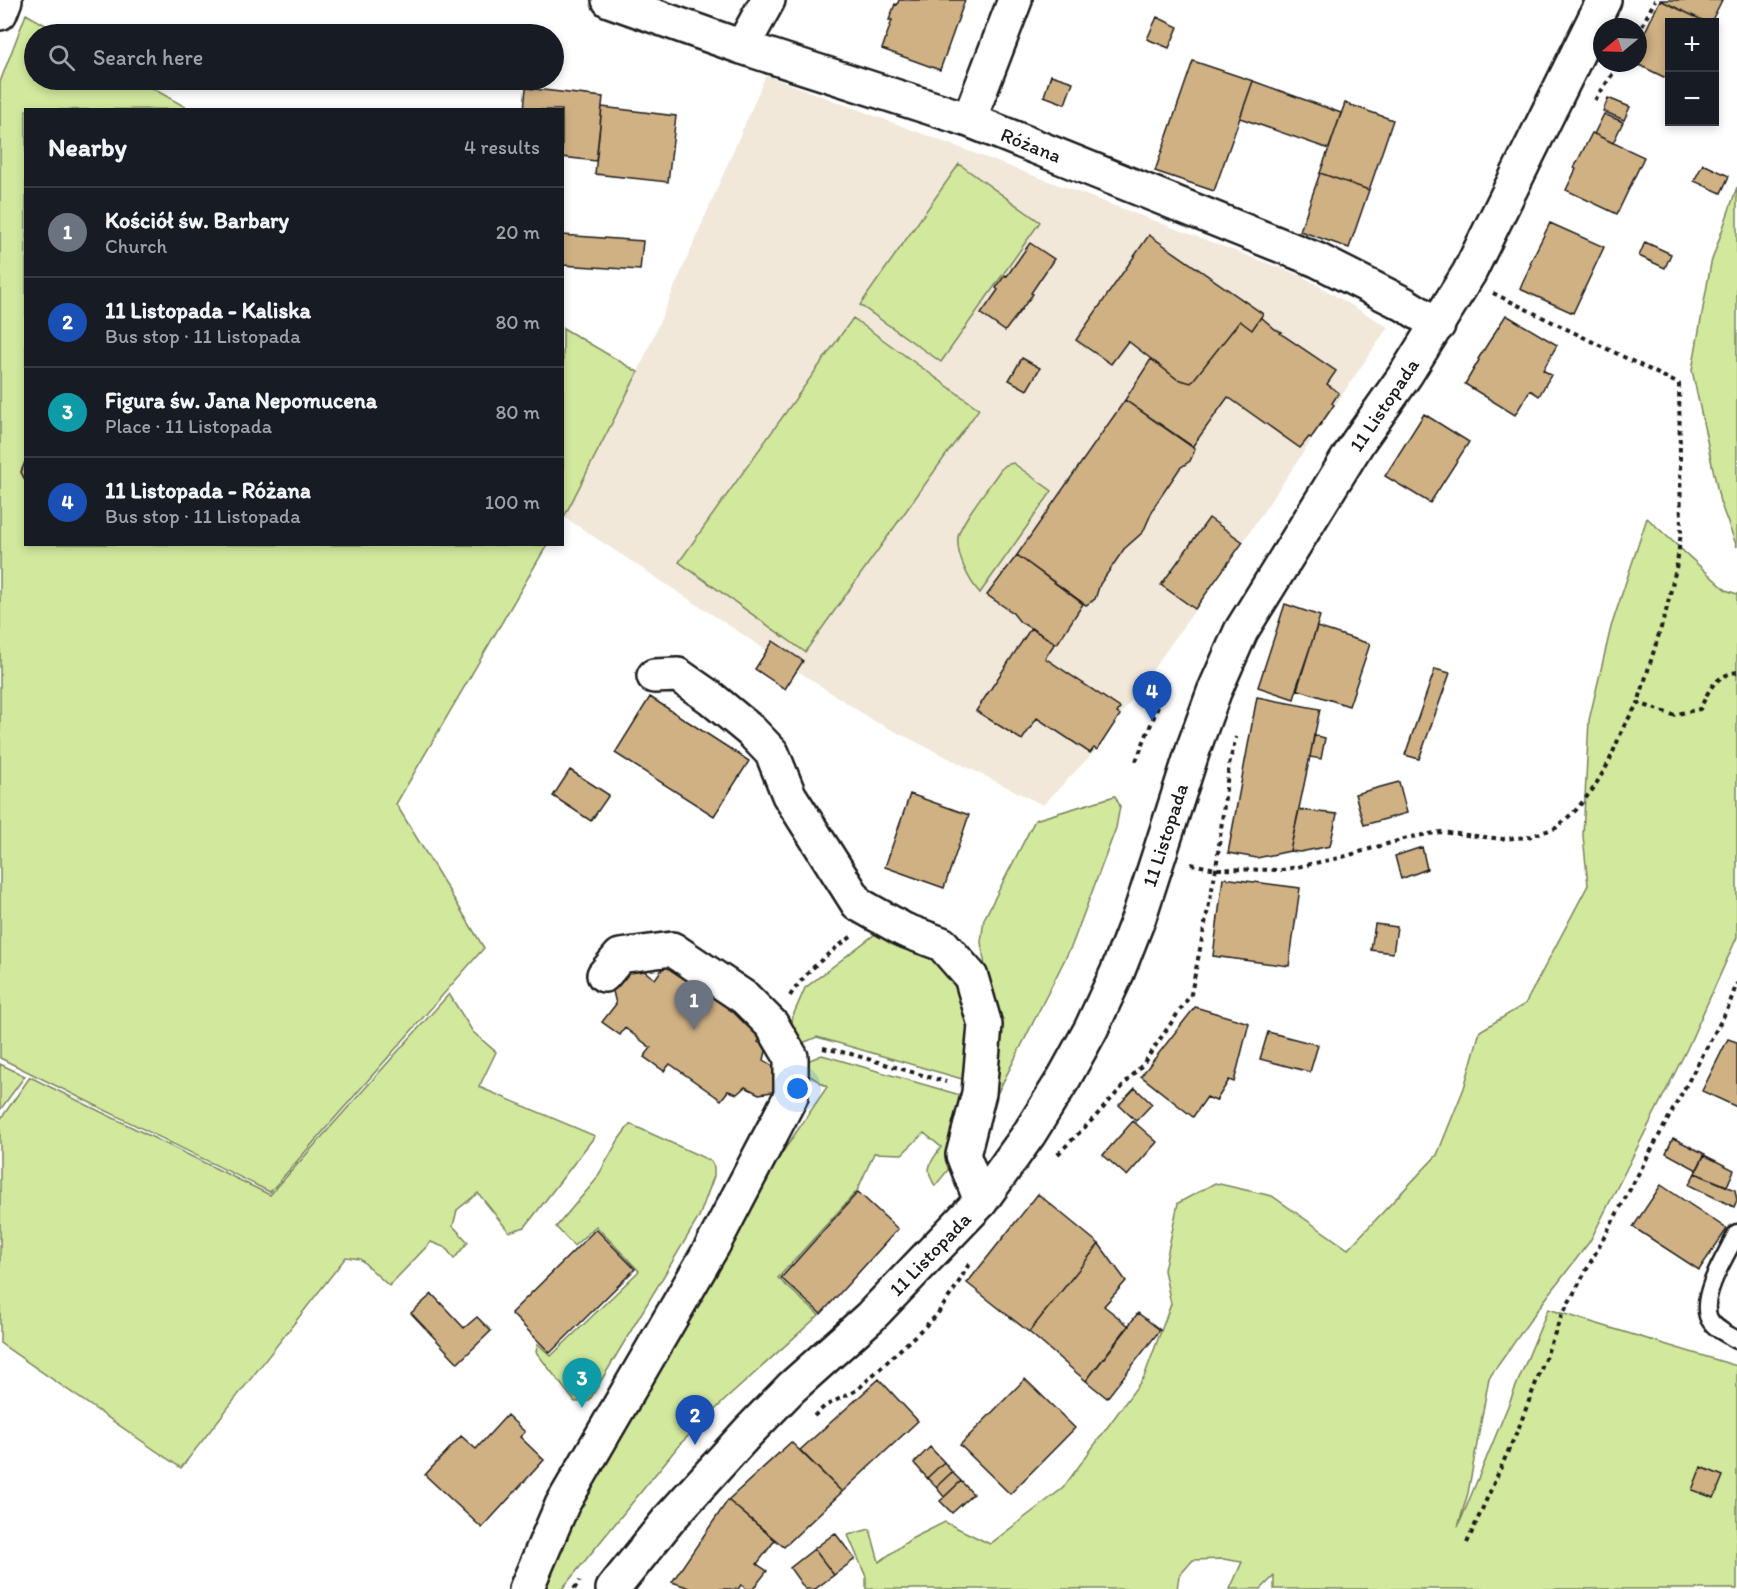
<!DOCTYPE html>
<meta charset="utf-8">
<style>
:root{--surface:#171b24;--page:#242831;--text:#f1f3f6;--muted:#9ea1a6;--line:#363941;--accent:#919294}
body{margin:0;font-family:Itim,sans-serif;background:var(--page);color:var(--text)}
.controls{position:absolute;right:18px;top:18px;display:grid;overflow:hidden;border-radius:0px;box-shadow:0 3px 9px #0003}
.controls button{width:54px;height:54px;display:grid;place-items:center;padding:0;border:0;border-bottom:2px solid var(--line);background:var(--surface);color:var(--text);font:30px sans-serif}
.compass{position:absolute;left:1593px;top:18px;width:54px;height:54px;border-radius:50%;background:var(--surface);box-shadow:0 3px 9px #0003;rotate:251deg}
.you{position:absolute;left:798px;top:1089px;width:21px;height:21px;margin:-15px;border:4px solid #fff;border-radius:50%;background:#1a73e8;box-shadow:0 0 0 9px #1a73e833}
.badge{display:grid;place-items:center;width:39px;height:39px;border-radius:50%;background:var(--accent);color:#fff;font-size:20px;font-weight:700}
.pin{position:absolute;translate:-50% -50px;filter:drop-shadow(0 2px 3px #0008)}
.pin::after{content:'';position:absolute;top:32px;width:21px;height:18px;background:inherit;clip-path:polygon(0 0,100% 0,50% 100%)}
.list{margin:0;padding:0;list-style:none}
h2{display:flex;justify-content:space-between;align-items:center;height:78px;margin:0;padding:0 24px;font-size:26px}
h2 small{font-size:20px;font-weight:400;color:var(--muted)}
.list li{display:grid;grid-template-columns:39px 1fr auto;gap:18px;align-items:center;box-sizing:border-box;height:90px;padding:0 24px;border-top:2px solid var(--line)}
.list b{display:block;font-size:22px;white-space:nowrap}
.list p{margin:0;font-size:20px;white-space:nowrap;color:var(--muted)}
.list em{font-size:20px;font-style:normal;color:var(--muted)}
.icon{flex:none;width:33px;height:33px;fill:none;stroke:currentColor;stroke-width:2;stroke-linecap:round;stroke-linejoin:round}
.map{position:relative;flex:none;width:1737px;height:1589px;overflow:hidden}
.search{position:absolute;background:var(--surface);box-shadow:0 3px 9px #0003;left:24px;top:24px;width:540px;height:66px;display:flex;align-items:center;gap:15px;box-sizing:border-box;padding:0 21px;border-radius:33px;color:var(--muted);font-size:22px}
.panel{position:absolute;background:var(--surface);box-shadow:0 3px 9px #0003;left:24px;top:108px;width:540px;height:438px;border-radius:0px}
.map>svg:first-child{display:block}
.built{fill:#f1e8da}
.green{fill:#d2e89d;stroke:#77825c;stroke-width:1.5}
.building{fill:#d0b184;stroke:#1c1c1c;stroke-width:1.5}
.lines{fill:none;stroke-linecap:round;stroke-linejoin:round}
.lane-casing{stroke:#1c1c1c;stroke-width:21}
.street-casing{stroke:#1c1c1c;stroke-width:38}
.secondary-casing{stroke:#1c1c1c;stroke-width:38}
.path{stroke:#1c1c1c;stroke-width:4;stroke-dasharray:4.5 4.5;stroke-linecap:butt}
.lane{stroke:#fff;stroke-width:16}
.street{stroke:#fff;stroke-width:33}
.secondary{stroke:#fff;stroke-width:33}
.labels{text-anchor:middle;stroke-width:4.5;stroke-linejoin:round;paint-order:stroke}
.street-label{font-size:20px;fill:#1c1c1c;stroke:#fff}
</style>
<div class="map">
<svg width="1737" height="1589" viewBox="0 0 1737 1589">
<rect width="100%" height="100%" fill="#fff"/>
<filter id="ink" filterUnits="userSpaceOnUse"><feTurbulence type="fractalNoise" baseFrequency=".0167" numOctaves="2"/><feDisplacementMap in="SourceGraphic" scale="12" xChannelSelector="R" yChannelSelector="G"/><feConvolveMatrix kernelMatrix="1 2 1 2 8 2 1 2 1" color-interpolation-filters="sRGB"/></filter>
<g filter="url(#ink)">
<!-- built -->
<path class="built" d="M766,75L1302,276L1388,327L1243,542L1096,750L1043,805L874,721L564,517L638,372Z"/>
<!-- green -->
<path class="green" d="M26,14L61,34H34V80H138L189,109L26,110V544L547,545L396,804L484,948L270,1192L0,1058V82Z
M959,164L1040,222L941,362L860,305Z
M1737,187V547L1720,502L1692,370L1711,263Z
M853,318L979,409L805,652L679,562Z
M563,328L638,372L563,519Z
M1013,463L1052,491L980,593C968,580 956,554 958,537C960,522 992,483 1001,469L1006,465Z
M1647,518L1726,590L1737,594V937L1687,1049L1590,1241L1538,1309L1489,1378L1468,1493L1458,1527L1548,1309L1737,1366V1589H1274V1576L1261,1589H1230L1242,1562L1223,1559L1193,1560L1179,1576L1177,1589H866V1577L848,1535L870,1529L879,1562L911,1539L945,1522L990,1544L1063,1488L1144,1377L1171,1304L1164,1270L1178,1203L1215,1183L1272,1196L1348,1249L1437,1155L1464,1088L1480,1031L1525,1004L1588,885L1583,836L1589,720L1611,627Z
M1115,796L1120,806L1116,828L1072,945L981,1126L998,1022L994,991L985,966L981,942L984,919L1035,820Z
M883,928L959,972L973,1024L969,1081L817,1037L793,1047L792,1018L805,988Z
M449,994L473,1032L496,1052L479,1087L595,1136L525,1227L509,1232L478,1193L457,1210L453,1226L468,1242L454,1259L446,1248L431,1242L389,1286L360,1259L346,1257L181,1468L0,1343V1120L30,1077L270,1195Z
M822,1055L967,1097L948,1170L935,1186C924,1167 930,1164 941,1147L924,1133L902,1154L874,1153L857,1191L778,1278L819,1315L725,1400L680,1444L562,1589H539L550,1560L763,1181L827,1087L795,1066Z
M0,1064L25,1076L0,1110Z
M630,1124L711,1161L714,1167V1176L699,1217L589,1401L575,1402L536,1352L538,1344L551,1356L639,1271L596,1226L574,1246L556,1227L595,1181L619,1139Z"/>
<!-- building -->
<path class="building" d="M899,0H965L940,70L882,49L892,20H889L895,4L897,5Z
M1660,0L1706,22H1670V80L1635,63H1638V47Z
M1660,0H1722L1711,22H1706Z
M1157,17L1178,27L1169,48L1147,39Z
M1193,61L1253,81L1214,191L1155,171Z
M1051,75L1073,82L1065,104L1044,96Z
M1253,81L1341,113L1329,149L1240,118Z
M526,88L603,97L596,161L562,157V110H524Z
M1608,98L1630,107L1624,120L1603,111Z
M1345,103L1393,120L1369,190L1320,173Z
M602,107L676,116L668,182L595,174Z
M1604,114L1623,122L1613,143L1594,134Z
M1592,133L1644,157L1617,214L1566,190L1576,169L1574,168Z
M1703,164L1729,176L1721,193L1694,181Z
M1320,173L1369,190L1349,248L1300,231Z
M1550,223L1604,247L1573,313L1520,289L1531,264L1530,263Z
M562,235L643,241L640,270L562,265Z
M1149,235L1263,314L1252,330L1240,321L1191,383L1177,379L1128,341L1111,364L1076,340Z
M1645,242L1671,254L1665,268L1639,256Z
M1030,243L1054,259L1031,293L1033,294L1005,331L981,314L998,290L996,288L1005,275L1007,276Z
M1506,315L1557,345L1543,370L1551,375L1539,396L1530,390L1515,415L1465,384L1479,360L1478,359Z
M1261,317L1275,329L1282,332L1280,333L1336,371L1327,384L1339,393L1332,403L1334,405L1311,438L1309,437L1300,448L1228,397L1192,447L1125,400L1151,359L1177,379L1191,383L1240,321L1252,330Z
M1022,358L1040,368L1027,390L1009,380Z
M1125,400L1195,448L1194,452L1190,461L1180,468L1155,505L1143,532L1124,549L1100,584L1095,599L1086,605L1017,555Z
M1424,414L1469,442L1430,503L1385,476Z
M25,462H26V482L21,472Z
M1209,518L1243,542L1195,609L1161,585Z
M1017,555L1083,604L1057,644L1020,622L1012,612L987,595Z
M1285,604L1320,616L1294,699L1258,687Z
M1317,627L1370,644L1349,706L1296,689Z
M1031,628L1055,643L1045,658L1120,708L1117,713L1120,715L1097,750L1094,748L1090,753L1037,718L1022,740L976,711Z
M773,641L803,661L785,689L755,669Z
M1435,669L1450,673L1419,759L1405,755Z
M650,697L749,761L714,816L615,753Z
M1257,697L1320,709L1290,851L1257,858L1228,853Z
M1314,735L1325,738L1321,759L1310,757Z
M570,770L609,795L591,821L553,796Z
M1399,782L1407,813L1364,825L1355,794Z
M910,794L969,815L944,888L885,867Z
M1299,810L1337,814L1330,846L1300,852L1290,851Z
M1422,847L1427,869L1401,879L1395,856Z
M1223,878L1300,888L1289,966L1213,956Z
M1375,924L1397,927L1393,953L1371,950Z
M666,964L764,1033L758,1042L763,1045L766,1051L764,1060L775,1068V1088L772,1092L759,1094L745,1087L737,1094L728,1091L721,1100L670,1064L664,1071L644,1057L651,1048L625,1028L620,1035L602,1022L616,1004L612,987L623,971L640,968L655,979Z
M1195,1007L1249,1023L1234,1082L1229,1080L1216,1101L1207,1097L1193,1117L1141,1076Z
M1268,1032L1318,1045L1310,1072L1260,1059Z
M1728,1039L1737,1042V1107L1702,1091Z
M1135,1088L1152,1104L1136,1121L1119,1105Z
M1133,1121L1157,1142L1127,1176L1103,1155Z
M1673,1138L1705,1154L1697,1170L1666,1153Z
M1704,1155L1734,1170L1727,1186L1695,1173Z
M1695,1173L1735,1190L1737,1200L1734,1207L1689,1185Z
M1661,1185L1727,1229L1699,1270L1633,1227Z
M858,1192L898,1229L821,1314L781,1278Z
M1038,1194L1099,1244L1029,1332L967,1283Z
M596,1229L635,1269L550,1353L511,1313Z
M1099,1244L1126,1281L1104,1306L1129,1326L1086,1381L1029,1332Z
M432,1294L464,1328L477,1317L491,1331L458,1363L411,1313Z
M1138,1313L1160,1330L1107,1398L1086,1381Z
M879,1379L918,1421L842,1492L800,1450Z
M1025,1379L1075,1428L1010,1494L960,1445Z
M507,1415L525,1432L520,1437L544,1460L482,1528L425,1475L461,1436L476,1449Z
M791,1442L842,1492L784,1547L728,1500Z
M930,1447L944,1462L927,1478L914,1463Z
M944,1462L952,1472L936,1487L927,1478Z
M1701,1467L1723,1476L1714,1498L1692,1490Z
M952,1472L961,1481L944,1497L936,1487Z
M961,1481L973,1494L952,1513L940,1501Z
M728,1500L775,1540L757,1564L767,1571L753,1589H747L741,1585L738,1589H693L672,1582Z
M835,1533L855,1559L834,1575L814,1549Z
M814,1549L834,1575L815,1589H805L790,1568Z"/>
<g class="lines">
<!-- lane casing -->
<g class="lane-casing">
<path id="lane" d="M1737,1233C1727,1254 1701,1293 1708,1316C1712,1328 1727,1334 1737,1340"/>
</g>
<!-- street casing -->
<g class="street-casing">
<path id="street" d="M609,0L742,47L969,120L1317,260L1404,304L1438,325
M0,13L5,0
M742,47L768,0
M969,120L1015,0
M654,676L678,675L711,698L751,731L772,753L789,795L858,904L904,930L942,944L971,977L985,1025L979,1093L963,1155L981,1201
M526,1589L562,1505L713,1245L791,1096V1057L772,1025L745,998L672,949L620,956L604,975"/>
</g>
<!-- secondary casing -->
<g class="secondary-casing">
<path id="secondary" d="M613,1589L670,1518L749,1431L792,1387L870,1317L981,1201L1029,1134L1064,1078L1091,1029L1117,973L1139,917L1194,747L1214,692L1241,631L1358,442L1406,374L1469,273L1604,0"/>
</g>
<!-- path -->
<path class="path" d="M1638,34L1655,0
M1595,100L1620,63
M1493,293L1679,384L1681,532L1677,564L1666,611L1638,703
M1136,761L1168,682
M1191,864L1216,869L1282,870L1339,858L1411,837L1441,832L1503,839L1528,837L1556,828L1576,810L1593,789L1608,764L1624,726L1638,703L1673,715L1700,709C1709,690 1714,676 1737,672
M790,996C805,972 828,953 851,937
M823,1048L851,1054L946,1082
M1058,1154L1095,1117L1143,1064L1191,994L1216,869L1229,765L1236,737
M814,1416L825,1406L857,1390L936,1316L956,1287L969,1264
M1467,1543L1519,1427L1561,1317L1728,1008L1737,983
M574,1589L580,1581"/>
<!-- lane -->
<use href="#lane" class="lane"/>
<!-- street -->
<use href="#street" class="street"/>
<!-- secondary -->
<use href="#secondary" class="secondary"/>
</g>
</g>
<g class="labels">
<!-- street labels -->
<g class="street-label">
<text transform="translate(1031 145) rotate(22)" y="7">Różana</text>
<text transform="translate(1384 405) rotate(-56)" y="7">11 Listopada</text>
<text transform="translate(1165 835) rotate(-72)" y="7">11 Listopada</text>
<text transform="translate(930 1254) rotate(-46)" y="7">11 Listopada</text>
</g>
</g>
</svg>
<div class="controls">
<button>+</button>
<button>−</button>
</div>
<svg class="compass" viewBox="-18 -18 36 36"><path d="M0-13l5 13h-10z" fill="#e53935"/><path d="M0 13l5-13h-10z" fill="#9ea1a6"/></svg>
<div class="you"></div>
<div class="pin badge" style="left:694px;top:1030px;background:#6b7280">1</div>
<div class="pin badge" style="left:695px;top:1445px;background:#1a4fb4">2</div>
<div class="pin badge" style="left:582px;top:1408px;background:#0f9aa8">3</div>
<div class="pin badge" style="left:1152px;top:721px;background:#1a4fb4">4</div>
<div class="search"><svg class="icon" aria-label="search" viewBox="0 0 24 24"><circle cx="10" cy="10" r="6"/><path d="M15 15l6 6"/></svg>Search here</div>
<section class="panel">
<h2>Nearby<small>4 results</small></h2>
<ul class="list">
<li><span class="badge" style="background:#6b7280">1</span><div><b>Kościół św. Barbary</b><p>Church</p></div><em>20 m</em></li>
<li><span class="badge" style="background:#1a4fb4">2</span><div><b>11 Listopada - Kaliska</b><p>Bus stop · 11 Listopada</p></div><em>80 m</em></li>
<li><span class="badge" style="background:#0f9aa8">3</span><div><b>Figura św. Jana Nepomucena</b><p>Place · 11 Listopada</p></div><em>80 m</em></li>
<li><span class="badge" style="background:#1a4fb4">4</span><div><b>11 Listopada - Różana</b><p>Bus stop · 11 Listopada</p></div><em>100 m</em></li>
</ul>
</section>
</div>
